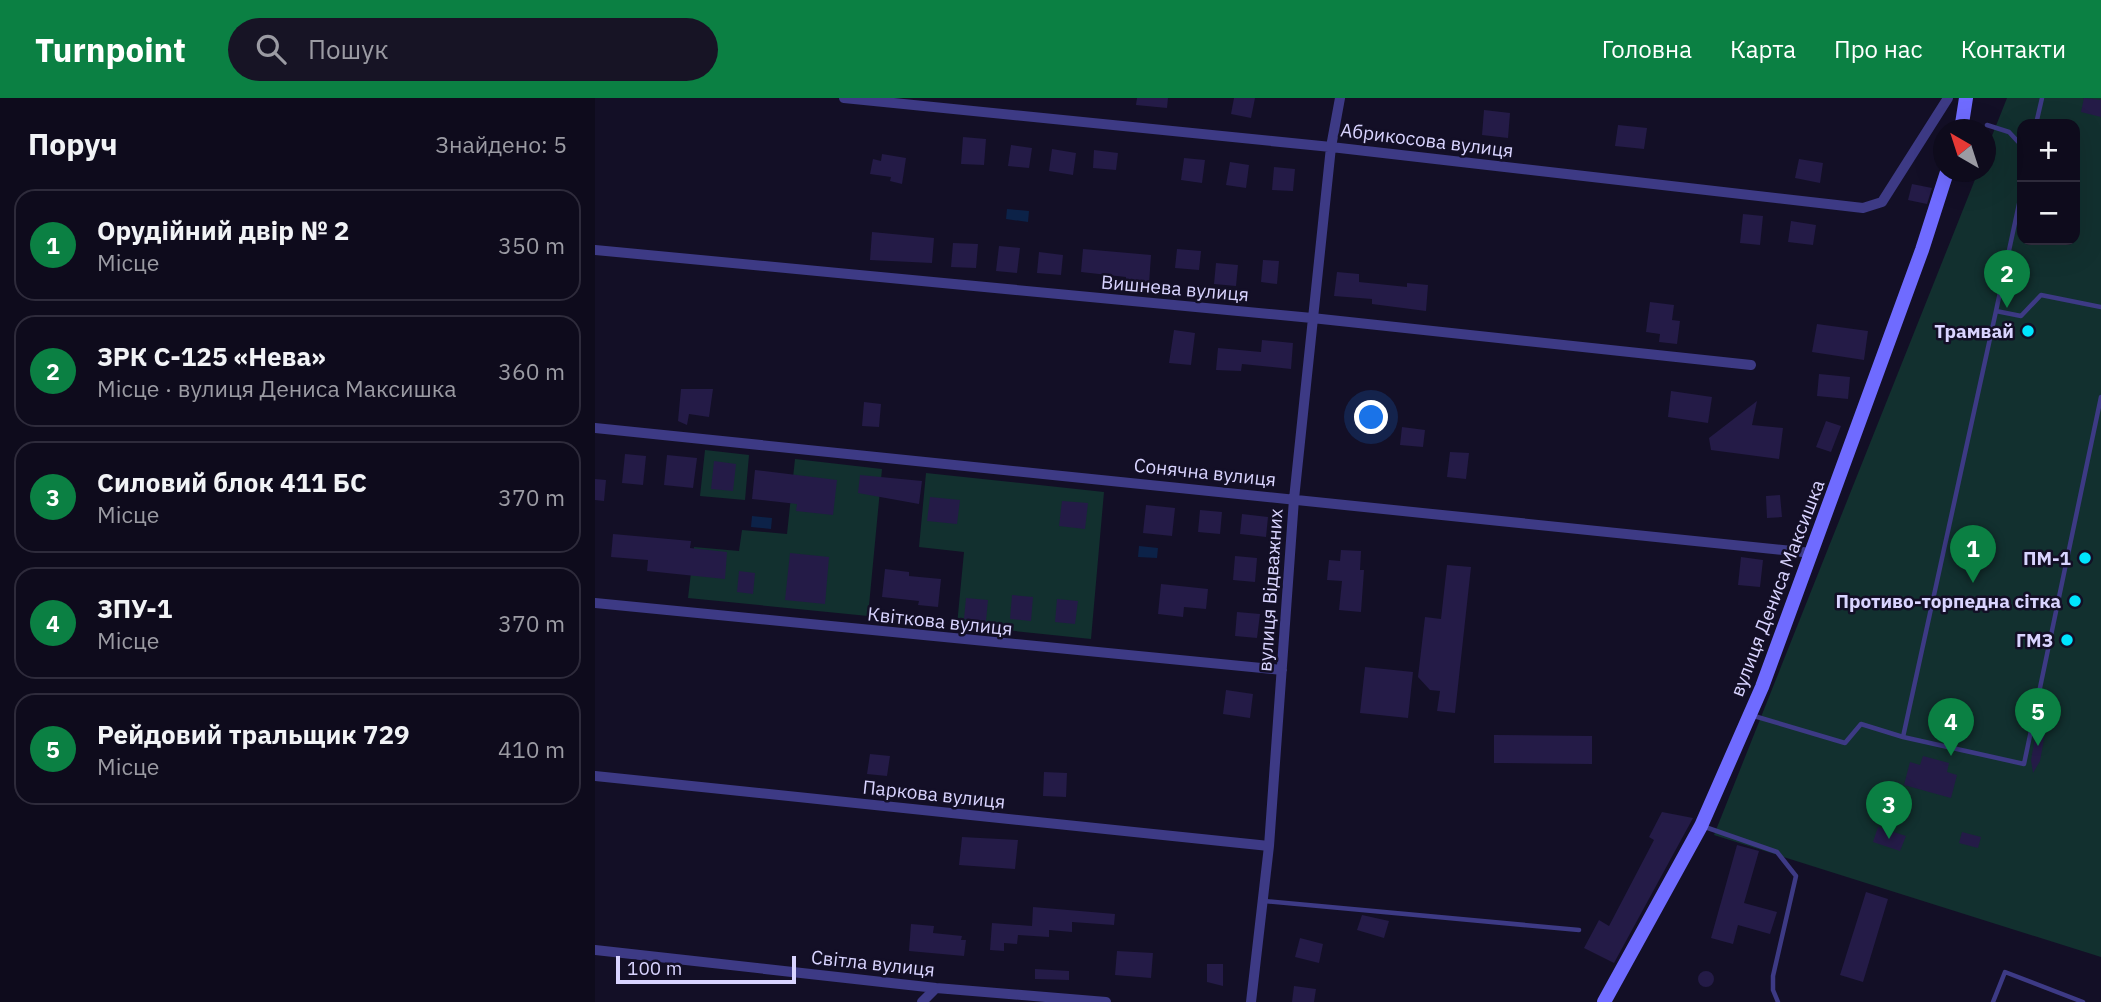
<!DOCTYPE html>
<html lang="uk">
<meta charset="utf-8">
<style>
:root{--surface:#0e0b1c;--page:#171425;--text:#f1f3f6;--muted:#9b9ba3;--line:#2e2b3b;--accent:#0b8043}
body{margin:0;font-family:"IBM Plex Sans",sans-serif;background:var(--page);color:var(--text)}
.controls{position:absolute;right:21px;top:21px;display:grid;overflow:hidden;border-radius:14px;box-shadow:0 7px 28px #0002}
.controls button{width:63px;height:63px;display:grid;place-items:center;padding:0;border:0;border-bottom:2px solid var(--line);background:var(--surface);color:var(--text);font:35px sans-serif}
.compass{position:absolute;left:1338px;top:21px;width:63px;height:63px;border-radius:50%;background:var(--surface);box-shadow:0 7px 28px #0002;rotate:321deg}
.scale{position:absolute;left:21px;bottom:18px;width:180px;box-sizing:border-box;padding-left:7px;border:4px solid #d9d4ff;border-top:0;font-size:19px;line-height:24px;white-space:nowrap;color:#d9d4ff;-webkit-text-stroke:5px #130f26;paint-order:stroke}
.you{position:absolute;left:777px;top:320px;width:24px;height:24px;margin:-18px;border:5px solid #fff;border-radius:50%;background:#1a73e8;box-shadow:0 0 0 10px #1a73e833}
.badge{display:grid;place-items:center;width:46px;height:46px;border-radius:50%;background:var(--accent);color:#fff;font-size:23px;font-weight:700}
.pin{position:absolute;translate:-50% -58px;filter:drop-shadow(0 2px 4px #0008)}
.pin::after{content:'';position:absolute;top:37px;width:24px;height:21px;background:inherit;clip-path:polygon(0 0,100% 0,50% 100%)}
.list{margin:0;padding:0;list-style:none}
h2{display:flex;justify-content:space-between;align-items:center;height:91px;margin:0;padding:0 28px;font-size:30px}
h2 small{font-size:23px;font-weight:400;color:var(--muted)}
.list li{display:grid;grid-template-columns:46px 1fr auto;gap:21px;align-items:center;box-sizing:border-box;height:112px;margin:0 14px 14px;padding:0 14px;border:2px solid var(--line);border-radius:21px}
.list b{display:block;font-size:26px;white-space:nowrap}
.list p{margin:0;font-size:23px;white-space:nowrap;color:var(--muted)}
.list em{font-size:23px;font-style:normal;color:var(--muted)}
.icon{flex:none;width:38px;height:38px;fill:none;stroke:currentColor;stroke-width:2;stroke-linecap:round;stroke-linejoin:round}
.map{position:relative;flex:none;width:1506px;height:904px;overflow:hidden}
header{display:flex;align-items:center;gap:42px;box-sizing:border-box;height:98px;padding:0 35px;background:var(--accent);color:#fff}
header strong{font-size:33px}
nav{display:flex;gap:38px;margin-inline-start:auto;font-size:24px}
.search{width:490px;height:63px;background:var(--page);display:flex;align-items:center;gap:18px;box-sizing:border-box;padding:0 24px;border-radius:38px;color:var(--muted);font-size:26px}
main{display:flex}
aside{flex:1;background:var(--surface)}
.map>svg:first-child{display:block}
.green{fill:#12302f;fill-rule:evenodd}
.water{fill:#0c2248}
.building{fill:#241b47}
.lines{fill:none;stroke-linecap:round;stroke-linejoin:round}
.lane{stroke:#3d3a85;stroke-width:4.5}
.street{stroke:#3d3a85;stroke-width:10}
.secondary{stroke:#6f6bff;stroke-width:14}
.poi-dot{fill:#00e5ff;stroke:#130f26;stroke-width:2.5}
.labels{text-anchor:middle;stroke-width:5;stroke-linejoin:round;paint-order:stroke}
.street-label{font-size:19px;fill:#d9d4ff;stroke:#130f26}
.poi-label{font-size:19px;font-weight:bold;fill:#d9d4ff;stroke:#130f26;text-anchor:end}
</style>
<header>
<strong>Turnpoint</strong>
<div class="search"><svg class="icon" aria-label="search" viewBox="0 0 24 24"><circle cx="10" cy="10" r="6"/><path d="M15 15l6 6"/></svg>Пошук</div>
<nav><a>Головна</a><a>Карта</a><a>Про нас</a><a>Контакти</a></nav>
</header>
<main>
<aside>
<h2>Поруч<small>Знайдено: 5</small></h2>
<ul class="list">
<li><span class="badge">1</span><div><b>Орудійний двір № 2</b><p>Місце</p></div><em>350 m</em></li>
<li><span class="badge">2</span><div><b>ЗРК С-125 «Нева»</b><p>Місце · вулиця Дениса Максишка</p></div><em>360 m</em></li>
<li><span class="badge">3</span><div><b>Силовий блок 411 БС</b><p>Місце</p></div><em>370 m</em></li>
<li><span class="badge">4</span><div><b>ЗПУ-1</b><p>Місце</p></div><em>370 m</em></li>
<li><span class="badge">5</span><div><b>Рейдовий тральщик 729</b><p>Місце</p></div><em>410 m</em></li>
</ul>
</aside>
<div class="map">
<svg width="1506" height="904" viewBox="0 0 1506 904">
<rect width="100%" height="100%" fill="#130f26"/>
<!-- green -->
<path class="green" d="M1412,0H1506V859L1119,737L1383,74H1391V53ZM1427,26H1480V142H1427Z
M110,352L154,357L150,402L105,398Z
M200,361L287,371L273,518L93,500L99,449L144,453L147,432L192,436Z
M331,375L509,394L496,541L362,527L369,454L324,449Z"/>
<!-- water -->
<path class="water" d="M412,111L434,113L433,124L411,121Z
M157,418L177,420L176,431L156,429Z
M544,448L563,450L562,460L543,459Z"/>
<!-- building -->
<path class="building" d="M542,0H573L572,10L541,7Z
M639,0H660L656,20L636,16Z
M1489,0L1506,2V19L1486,14Z
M889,12L915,15L913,40L887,37Z
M1023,27L1052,30L1049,51L1020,48Z
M368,39L391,41L389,67L366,66Z
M416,47L437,50L434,70L413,68Z
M457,51L481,55L478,77L454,73Z
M499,52L523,55L521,72L498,70Z
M287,56L311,60L307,86L295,83L296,79L275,76L278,61L286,63Z
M589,60L610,62L607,85L586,82Z
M1204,61L1228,65L1225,85L1200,80Z
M635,64L654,67L651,90L631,87Z
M679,69L700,71L698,93L677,92Z
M1317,86L1337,90L1332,106L1313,102Z
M1148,116L1168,118L1165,147L1145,145Z
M1196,123L1221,127L1218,147L1193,144Z
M277,134L339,140L337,165L275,162Z
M358,145L383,146L381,170L356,169Z
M404,148L425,150L422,175L401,173Z
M488,151L556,157L554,186L531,184V179L486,174Z
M582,151L606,153L604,172L580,170Z
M444,154L468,157L466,177L442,175Z
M668,162L684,163L682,186L666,184Z
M621,165L643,167L641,188L619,186Z
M742,174L764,176V184L812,189V185L833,187L831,213L777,206V201L739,198Z
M1055,204L1079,207L1077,222L1085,223L1082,246L1064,244L1065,236L1051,234Z
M1222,226L1273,233L1269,262L1217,254Z
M579,232L600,235L596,267L574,265Z
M667,242L698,245L696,271L647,266L646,273L621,272L623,250L666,254Z
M1224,276L1255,279L1253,301L1222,298Z
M86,291H118L114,319L94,316L92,327L83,323Z
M1076,293L1117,299L1113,325L1073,319Z
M1162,303L1157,327L1188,330L1184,361L1116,352L1114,340Z
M269,304L286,306L284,329L267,328Z
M1231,323L1246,328L1236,354L1221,349Z
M807,329L830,332L828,349L805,347Z
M855,354L874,355L871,381L852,379Z
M30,356L51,358L48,387L27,385Z
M72,357L102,360L98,390L69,387Z
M119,363L141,366L138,393L116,391Z
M160,372L242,382L238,417L201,413L202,406L157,401Z
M265,377L327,383L324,406L263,395Z
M0,381L11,382L9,403L0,402Z
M1185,397L1187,419L1172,420L1171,398Z
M335,399L365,402L362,426L332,423Z
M467,403L493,405L490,431L464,428Z
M551,407L580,410L577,438L548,435Z
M605,412L627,414L625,436L603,434Z
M647,416L673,419L671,439L645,436Z
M18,436L96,443L95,450L132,454L130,481L52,473L53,462L16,459Z
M746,452L766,453L765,472H769L766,514L744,512L747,483L732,482L734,462L745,463Z
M195,455L234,459L230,506L190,502Z
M640,458L662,460L660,484L638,482Z
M1146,459L1168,462L1165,489L1143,487Z
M852,467L876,469L860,615L842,613L845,593L835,592L823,579L830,519L846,521Z
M290,471L314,474V478L346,481L343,509L323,507L324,503L287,499Z
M144,473L160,475L158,496L142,494Z
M566,486L613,491L611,511L589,509L588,519L563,516Z
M417,497L438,499L436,523L415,521Z
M371,500L393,502L391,523L369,521Z
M462,501L483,503L480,526L460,524Z
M642,514L665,516L662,540L640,538Z
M770,569L818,574L813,620L765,615Z
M631,592L658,596L655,620L628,616Z
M1450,606V635L1445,663L1438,675L1436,662L1443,623Z
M899,637L997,638V666L899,665Z
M275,656L295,658L292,678L272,676Z
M1328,658L1354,665L1352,674L1362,677L1356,700L1309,687L1315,664L1325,667Z
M449,674L472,675L471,699L448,698Z
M1067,714L1098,720L1019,865L989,850L1004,822L1014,828L1059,742L1054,739Z
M1283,729L1311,738L1305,753L1278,744Z
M1367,734L1386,739L1383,750L1364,745Z
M367,739L423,742L420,771L364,767Z
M1142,747L1164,753L1149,805L1182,814L1175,836L1143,827L1138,846L1116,840Z
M1271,794L1293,801L1268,884L1245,877Z
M438,809L520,816L519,827L477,824V834L454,832V839L423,837L422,846L409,845V853L395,852L397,825L437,828Z
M767,817L794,823L789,840L762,832Z
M316,826L339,828L338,835L367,838L366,842H371L369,858L314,853Z
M705,840L728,846L724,865L700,859Z
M522,853L558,855L556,880L520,877Z
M612,866H628V888L612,884Z
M440,871L474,873V882L440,881Z
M1103 881a8 8 0 1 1 16 0a8 8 0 1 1-16 0Z
M699,888L721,891L719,904H697Z"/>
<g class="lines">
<!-- lane -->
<path class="lane" d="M1441,26L1447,0
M1392,27L1414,34L1427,48
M1401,213L1427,92
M1159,618L1250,645L1266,626L1308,639L1429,666L1506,299
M1308,639L1401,213L1426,218L1446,197L1506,209
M1110,729L1182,754L1201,778L1178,878V892L1183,904
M669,803L984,832
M1398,904L1410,874L1488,904"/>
<!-- street -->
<path class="street" d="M249,0L736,49L1268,110L1287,104L1353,0
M0,152L717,220L1156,267
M0,330L1217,455
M0,505L687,572
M0,678L674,748
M0,852L341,890L511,904
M327,904L341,890
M656,904L674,748L699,401L736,49L745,0"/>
<!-- secondary -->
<path class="secondary" d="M1366,32L1371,0
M1009,904L1106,728L1167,589L1327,152L1352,74"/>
</g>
<!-- markers -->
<g class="poi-dot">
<circle cx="1433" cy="233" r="7"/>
<circle cx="1490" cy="460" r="7"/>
<circle cx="1480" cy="503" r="7"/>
<circle cx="1472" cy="542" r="7"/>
</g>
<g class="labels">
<!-- street labels -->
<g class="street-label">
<text transform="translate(832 42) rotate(7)" y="7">Абрикосова вулиця</text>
<text transform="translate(580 190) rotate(5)" y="7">Вишнева вулиця</text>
<text transform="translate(610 374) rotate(6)" y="7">Сонячна вулиця</text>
<text transform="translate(1182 490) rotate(-69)" y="7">вулиця Дениса Максишка</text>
<text transform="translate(675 492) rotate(-86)" y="7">вулиця Відважних</text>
<text transform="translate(345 523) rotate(6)" y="7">Квіткова вулиця</text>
<text transform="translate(339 696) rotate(6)" y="7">Паркова вулиця</text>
<text transform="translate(278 865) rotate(6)" y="7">Світла вулиця</text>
</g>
<!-- poi labels -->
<g class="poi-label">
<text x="1419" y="240">Трамвай</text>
<text x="1476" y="467">ПМ-1</text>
<text x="1466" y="510">Противо-торпедна сітка</text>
<text x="1458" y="549">ГМЗ</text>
</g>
</g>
</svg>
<div class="controls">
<button>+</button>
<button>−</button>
</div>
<svg class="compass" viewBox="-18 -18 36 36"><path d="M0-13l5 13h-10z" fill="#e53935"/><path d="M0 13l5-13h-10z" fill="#9b9ba3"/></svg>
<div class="scale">100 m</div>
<div class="you"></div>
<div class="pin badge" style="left:1378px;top:485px">1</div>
<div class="pin badge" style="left:1412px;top:210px">2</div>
<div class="pin badge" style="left:1294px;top:741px">3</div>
<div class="pin badge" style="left:1356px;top:658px">4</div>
<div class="pin badge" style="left:1443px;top:648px">5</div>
</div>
</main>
